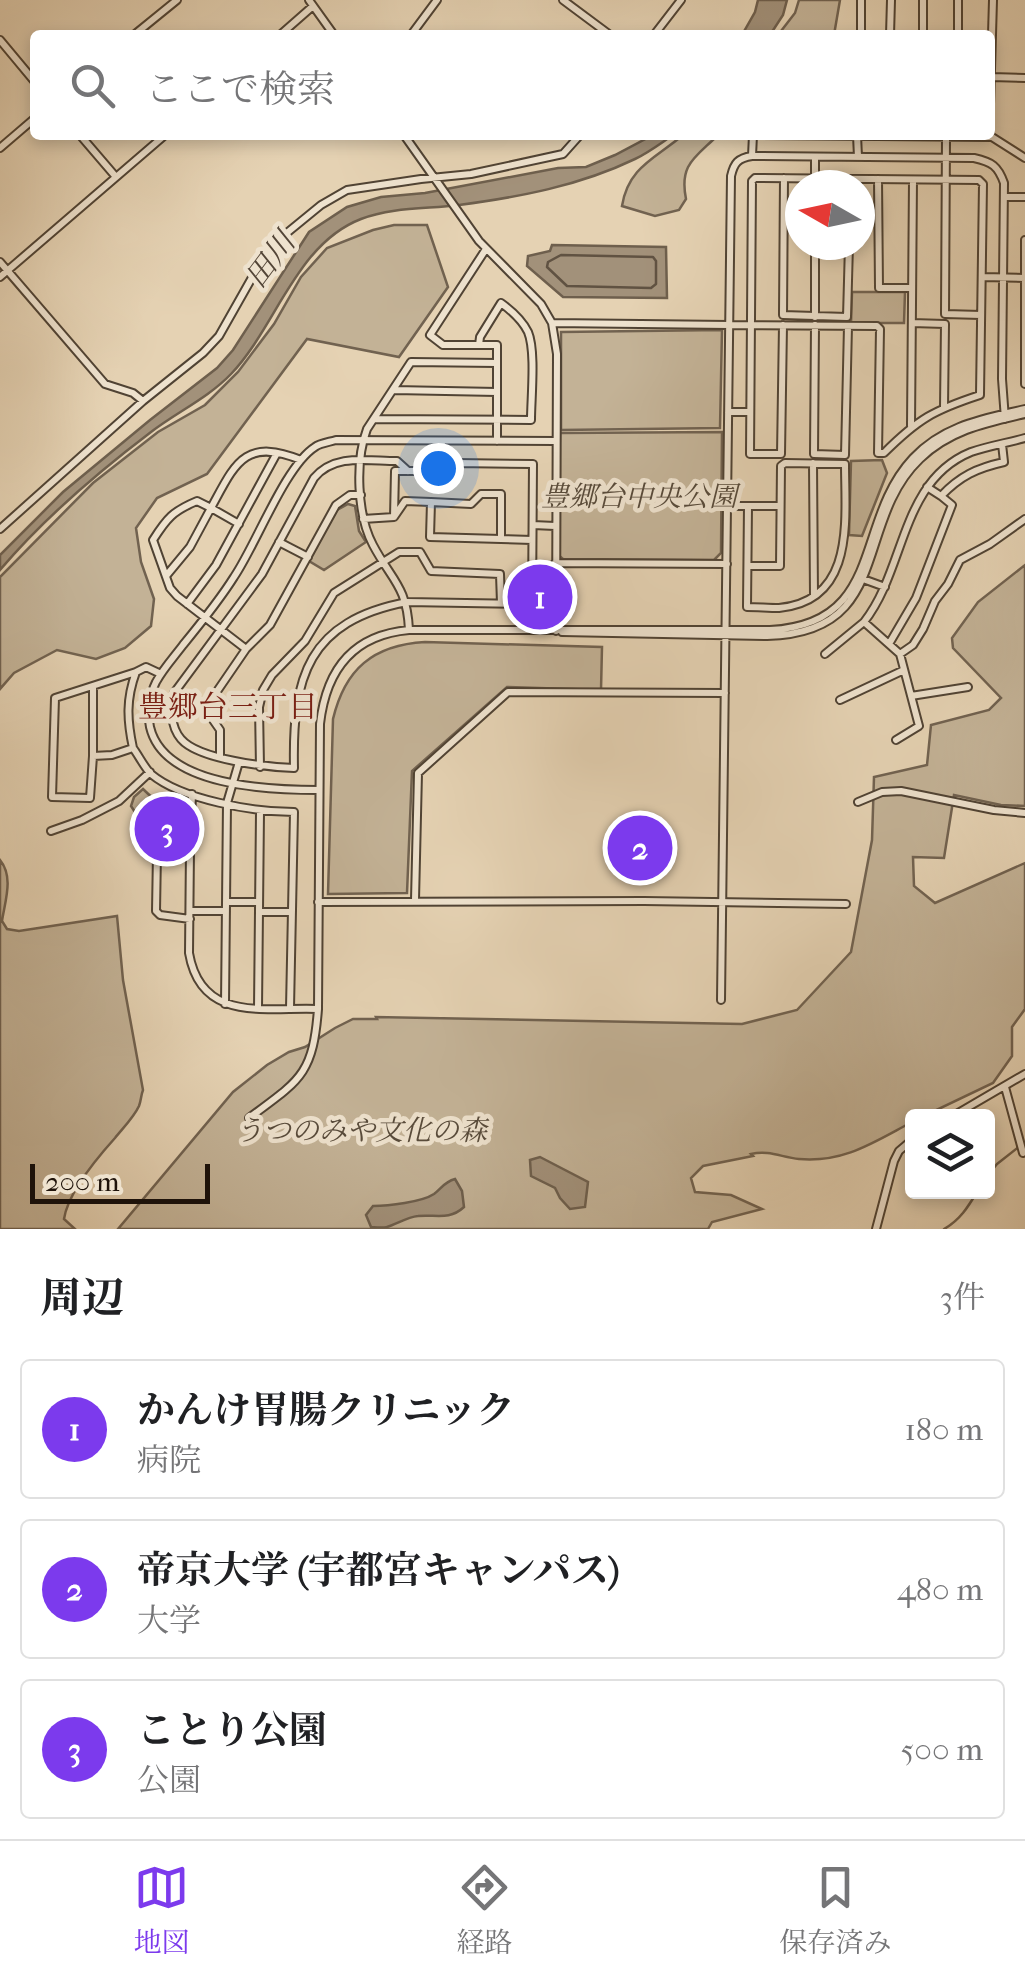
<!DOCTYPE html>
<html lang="ja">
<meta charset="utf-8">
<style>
:root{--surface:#fff;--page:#f2f2f2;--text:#202124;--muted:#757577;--line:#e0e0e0;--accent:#7c3aed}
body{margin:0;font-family:"IM FELL French Canon","Noto Serif JP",serif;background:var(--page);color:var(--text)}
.controls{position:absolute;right:30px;bottom:30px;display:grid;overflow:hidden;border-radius:10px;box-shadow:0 5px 15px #0003}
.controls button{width:90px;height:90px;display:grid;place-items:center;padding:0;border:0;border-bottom:2px solid var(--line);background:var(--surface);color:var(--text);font:50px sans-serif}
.compass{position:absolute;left:785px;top:170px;width:90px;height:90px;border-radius:50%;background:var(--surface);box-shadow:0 5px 15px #0003;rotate:279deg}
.scale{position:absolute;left:30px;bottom:25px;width:180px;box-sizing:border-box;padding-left:10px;border:5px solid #1f130a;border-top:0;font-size:28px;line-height:35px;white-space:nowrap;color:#1f130a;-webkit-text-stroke:8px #eee2ce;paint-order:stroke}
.you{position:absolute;left:438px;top:468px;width:35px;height:35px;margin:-25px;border:8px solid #fff;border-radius:50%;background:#1a73e8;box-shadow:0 0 0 15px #1a73e833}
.badge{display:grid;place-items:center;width:65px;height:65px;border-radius:50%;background:var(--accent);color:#fff;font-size:32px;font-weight:700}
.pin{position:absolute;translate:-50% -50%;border:5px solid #fff;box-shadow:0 2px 10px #0006}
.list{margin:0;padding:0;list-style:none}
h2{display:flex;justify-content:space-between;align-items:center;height:130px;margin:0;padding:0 40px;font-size:42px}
h2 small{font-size:32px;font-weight:400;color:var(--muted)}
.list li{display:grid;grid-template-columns:65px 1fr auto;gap:30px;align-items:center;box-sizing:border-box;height:140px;margin:0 20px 20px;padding:0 20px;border:2px solid var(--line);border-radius:10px}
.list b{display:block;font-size:38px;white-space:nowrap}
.list p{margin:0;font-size:32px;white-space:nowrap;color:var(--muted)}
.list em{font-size:32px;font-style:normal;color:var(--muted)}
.icon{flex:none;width:55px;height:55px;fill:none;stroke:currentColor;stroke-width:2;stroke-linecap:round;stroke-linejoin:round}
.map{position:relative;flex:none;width:1025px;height:1229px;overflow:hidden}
.search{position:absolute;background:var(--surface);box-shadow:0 5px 15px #0003;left:30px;right:30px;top:30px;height:110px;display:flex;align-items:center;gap:25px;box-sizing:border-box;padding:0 35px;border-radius:10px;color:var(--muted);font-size:38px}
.sheet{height:610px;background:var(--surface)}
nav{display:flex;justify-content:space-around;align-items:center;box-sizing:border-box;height:140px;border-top:2px solid var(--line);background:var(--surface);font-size:28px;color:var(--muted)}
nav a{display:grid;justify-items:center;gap:5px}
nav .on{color:var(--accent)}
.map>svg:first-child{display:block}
.green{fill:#c3b296;stroke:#716250;stroke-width:2.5}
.water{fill:#a2917a;stroke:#6e5f4d;stroke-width:2.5}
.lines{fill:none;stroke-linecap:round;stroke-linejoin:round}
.shore{stroke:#605242;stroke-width:2.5}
.stream{stroke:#6e5f4d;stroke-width:2.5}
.minor-casing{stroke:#504334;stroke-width:10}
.minor{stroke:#eee2ce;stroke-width:6}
.labels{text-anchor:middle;stroke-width:9;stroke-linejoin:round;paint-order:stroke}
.park-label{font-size:28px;font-style:italic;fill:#584b3b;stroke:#eee2ce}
.water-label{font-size:30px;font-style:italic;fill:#534537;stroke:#eee2ce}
.neighbourhood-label{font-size:30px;fill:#7a1f14;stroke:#eee2ce}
</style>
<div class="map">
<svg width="1025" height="1229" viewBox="0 0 1025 1229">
<rect width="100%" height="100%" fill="#e5d2b3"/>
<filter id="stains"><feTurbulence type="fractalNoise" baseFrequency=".002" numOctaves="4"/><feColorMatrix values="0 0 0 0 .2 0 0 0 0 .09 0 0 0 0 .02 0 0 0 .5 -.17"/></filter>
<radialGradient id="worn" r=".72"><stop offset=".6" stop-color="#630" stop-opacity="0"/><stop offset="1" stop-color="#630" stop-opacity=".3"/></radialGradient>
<!-- green -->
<path class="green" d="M799,0H840L834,35H778L795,13Z
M683,135H718C695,158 679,164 686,199L679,210L655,216L622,206C628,167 656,158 683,135Z
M394,225H427L448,287L399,357L307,339L207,474L157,498L136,528L141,562L154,599L151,626L125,648L96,659L57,650L14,673L0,689V577L93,483L158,432L205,405L238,372L274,324L301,277L327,248L373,230Z
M852,292H905L904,323H851Z
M722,330L720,428L561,430V332Z
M722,432L721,553L714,560L563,559L557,554L560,433Z
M882,460L887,473L862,536L849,535L851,461Z
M348,504L355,506L359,531L366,542L324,570L309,561L337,510Z
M1025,565V806L1001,805L954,795L944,858L913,857L914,886L935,903L1025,863V1009L1012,1027V1056L993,1083L924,1116H912V1122C874,1142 844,1163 799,1159C781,1157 769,1150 751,1154L753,1156L703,1166L691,1178L695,1192L731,1195L762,1209L712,1222L708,1229H118L233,1092L267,1065L289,1052L305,1047L335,1028L353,1019H377L376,1017L742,1024L797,1010L851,952L872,840L874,777L927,765L931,725L989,710L1001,698L953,648L952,638L978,602Z
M425,642L602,647L601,690L507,687L412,771L407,893L328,894L333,719C345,669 373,645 425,642Z
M143,789C156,802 169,812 188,812L189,846H157L131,806L134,797Z
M0,860C14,877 5,901 2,921L7,929L19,931L117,916L123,980L143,1090C141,1095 141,1101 139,1106C134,1117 123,1128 115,1138C97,1158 68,1192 64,1219L75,1229H0Z"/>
<!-- water -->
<path class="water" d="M758,0H787L783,15L770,35H742L755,12Z
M653,135H673C661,143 648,153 635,159C579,186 519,197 459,205C427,209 392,207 361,219C296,244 276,327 231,374C208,398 177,412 151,432C97,473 44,518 0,570V555L63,492L150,420L217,368L233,350L309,232L347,207L381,197L425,193L558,168L586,167L615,155Z
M552,245L666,247L667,298L563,297L527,266L528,256L550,251Z
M540,1157L588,1182L585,1207L570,1209L560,1198L555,1188L531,1176L530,1160Z
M455,1179L462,1191L464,1207C449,1221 435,1214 418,1216C407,1217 397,1224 387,1227C386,1228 373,1227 371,1227L366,1215L373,1206C388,1206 422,1202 434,1194C442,1188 444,1182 455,1179Z"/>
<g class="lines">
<!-- shore -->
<path class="shore" d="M561,255L653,257L656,261V284L651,288L567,286L547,267L548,262Z"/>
<!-- stream -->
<path class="stream" d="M988,1175L997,1164L1025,1142
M944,1229C960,1220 968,1207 977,1192"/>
<!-- minor casing -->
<g class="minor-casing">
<path id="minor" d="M309,0L334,35
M563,0L610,35
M923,0V35
M958,0V35
M134,35L177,0
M280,35L313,6
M411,35L437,0
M654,35L681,0
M861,35V0
M890,35L891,0
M0,40L35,82
M991,77L1025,78
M990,104L993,0
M80,135L116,177
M404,135L479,241L541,304L552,323L557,354L556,631
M756,135L992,137L1025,158
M857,135L858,157
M946,137L945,314L981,315
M0,148L35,118
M752,156L753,135
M815,157V185
M784,178L783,315L847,317L849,245
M878,179L879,288H912
M1004,197H1025
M1025,240V384
M486,249L430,335L443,345H497V441
M0,262L105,384L133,393L143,401
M0,277L165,135
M982,277L1025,278
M815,317V245
M552,323L729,325C778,325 827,326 877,326L880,329L878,453H884C918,419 934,410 980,395L983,184L979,180L755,178L752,181L750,454H781L783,325
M912,323L945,324L944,407
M815,325L814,454L845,455L848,326
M394,390L497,392
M728,412H750
M375,419L531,420C531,398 536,351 528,332C522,320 512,311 501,303L480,337L479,345
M911,426L913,180
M1025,438C1007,443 988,446 971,452C900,481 906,569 864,622L900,654L913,645L923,629L935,601L948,584L960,560L990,544L1025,519
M813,463L814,596
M441,471L442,441
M927,487L941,496C960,476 977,468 1004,462L1002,444
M431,502L471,504L481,494H501V539
M727,506H780
M394,517L395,471H441L455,463L533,464L532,604L407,602C308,621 292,677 294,768C268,767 199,760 181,739C170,726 171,709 174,693L262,574L314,478C335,453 368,461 397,461L408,471
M363,519L394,517L405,501L431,502L430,537L532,540
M533,525L555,526
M0,529L143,401L203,353L219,336L258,267L274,247L288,232L321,205L347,190L421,179L471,174L563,154L580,135
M279,542L308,557
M555,563L727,564
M748,566H780L781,466L785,463L845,464C845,519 856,601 779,608C768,608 758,607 747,607L748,506
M166,576L190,547L211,508L239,524
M863,579L885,587
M187,604L216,565L277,453
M409,630C407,586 392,581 373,545C357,515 355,461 367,429L411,362L497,363
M562,632L767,636C894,633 853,523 920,459C950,430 986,423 1025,414
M889,644L916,598L952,505L941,496
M246,649L177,596L170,588L153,540C167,518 173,511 197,501L211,508C235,464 244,437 301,460
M825,654L864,622
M93,686V756L112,755L133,748C127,720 126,699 136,672L146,667L161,674
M911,696L968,687
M840,700L904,670
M896,740L919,726L900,654
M133,748C139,756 144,767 151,774C182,800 254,812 294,812L290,1008
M93,756L90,798L52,797L55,698L136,672
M220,756V730L206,710L209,703L246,649L270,625L336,505L350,495H361
M260,767L259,707L263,690L272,675L305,641L334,593L399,552H420L431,571L500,574L501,603
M319,790C270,790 164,787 150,727C147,713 149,696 156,682C163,669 174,657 183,645C201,623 219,601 234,577C256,545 285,466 315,447C320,443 330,442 336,440L556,441
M858,802L882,792L901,791L994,810L1025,813
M51,831L82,820L119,801L150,772
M190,848L189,953C201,1023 265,1007 317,1009
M415,900L418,773L508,692L725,693
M226,902H259
M318,902L644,901L846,904
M190,911H226
M259,912H292
M190,919L160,915L156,911L157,853L160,848H190L192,794
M721,1000L731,176C734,163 738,158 752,156L974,158C992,162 998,166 1004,183L1002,379L1005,419
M225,1004L227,803L239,762
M258,1008L260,812
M1005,1087L1023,1153
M953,1116L1025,1074
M249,1118C300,1080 313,1075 318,1009L320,724C326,671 352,635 409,630H770C886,624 853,522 913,458C944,425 983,419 1025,409
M876,1229L894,1161L899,1151L912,1140"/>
</g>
<!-- minor -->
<use href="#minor" class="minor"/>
</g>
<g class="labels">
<!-- park labels -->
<g class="park-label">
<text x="639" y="506">豊郷台中央公園</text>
<text x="361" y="1140">うつのみや文化の森</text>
</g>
<!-- water labels -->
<g class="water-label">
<text transform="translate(270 260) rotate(-53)" y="10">田川</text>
</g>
<!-- neighbourhood labels -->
<g class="neighbourhood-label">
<text x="228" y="717">豊郷台三丁目</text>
</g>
</g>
<rect width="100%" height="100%" filter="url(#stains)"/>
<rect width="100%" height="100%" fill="url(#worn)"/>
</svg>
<div class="controls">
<button><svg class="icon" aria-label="layers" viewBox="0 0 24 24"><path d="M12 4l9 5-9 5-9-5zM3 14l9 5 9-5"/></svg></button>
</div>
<svg class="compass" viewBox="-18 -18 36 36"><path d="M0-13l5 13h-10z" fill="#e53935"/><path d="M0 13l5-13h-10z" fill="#757577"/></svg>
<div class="scale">200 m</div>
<div class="you"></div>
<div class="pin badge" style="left:540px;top:597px">1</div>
<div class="pin badge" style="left:640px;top:848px">2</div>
<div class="pin badge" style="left:167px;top:829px">3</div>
<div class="search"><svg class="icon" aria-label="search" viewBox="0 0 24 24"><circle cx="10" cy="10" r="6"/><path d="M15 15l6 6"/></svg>ここで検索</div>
</div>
<section class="sheet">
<h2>周辺<small>3件</small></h2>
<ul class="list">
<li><span class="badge">1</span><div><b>かんけ胃腸クリニック</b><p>病院</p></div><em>180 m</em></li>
<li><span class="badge">2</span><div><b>帝京大学 (宇都宮キャンパス)</b><p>大学</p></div><em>480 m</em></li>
<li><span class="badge">3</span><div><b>ことり公園</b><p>公園</p></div><em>500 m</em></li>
</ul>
</section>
<nav>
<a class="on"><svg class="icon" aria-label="map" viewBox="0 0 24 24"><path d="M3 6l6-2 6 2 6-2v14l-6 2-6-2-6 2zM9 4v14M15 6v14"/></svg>地図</a>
<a><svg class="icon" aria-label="directions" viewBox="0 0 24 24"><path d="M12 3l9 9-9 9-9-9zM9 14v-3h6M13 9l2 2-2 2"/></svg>経路</a>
<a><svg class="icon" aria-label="saved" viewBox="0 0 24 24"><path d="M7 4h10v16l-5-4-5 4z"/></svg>保存済み</a>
</nav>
